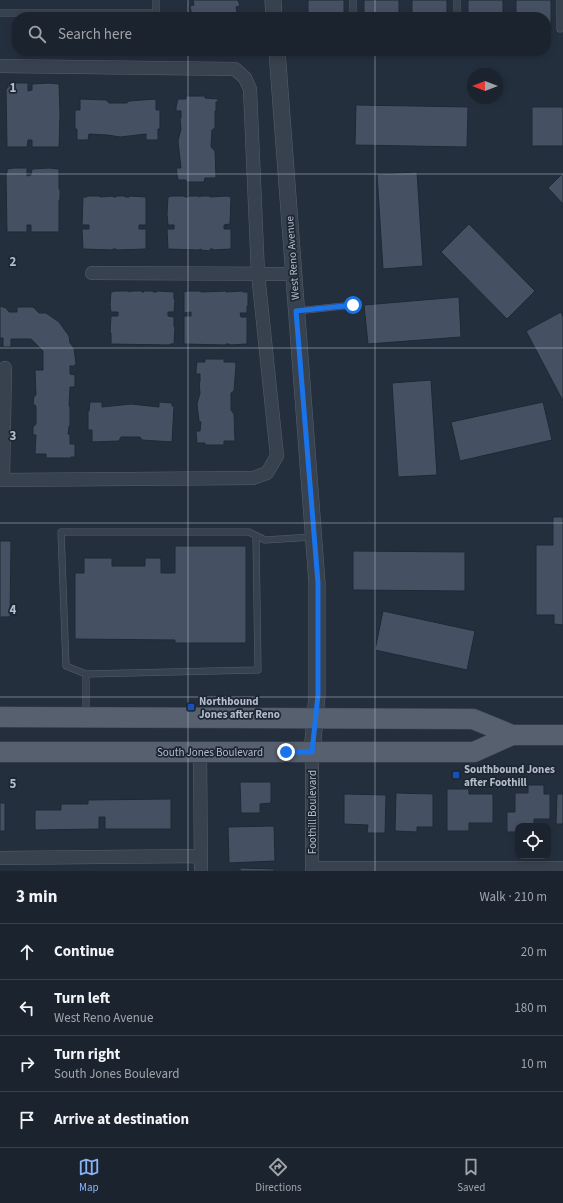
<!DOCTYPE html>
<meta charset="utf-8">
<style>
:root{--surface:#1b232e;--page:#282f3a;--text:#f1f3f6;--muted:#a0a4aa;--line:#39404a;--accent:#8ab4f8}
body{margin:0;font-family:"Source Sans 3",sans-serif;background:var(--page);color:var(--text)}
.controls{position:absolute;right:12px;bottom:12px;display:grid;overflow:hidden;border-radius:8px;box-shadow:0 2px 6px #0003}
.controls button{width:36px;height:36px;display:grid;place-items:center;padding:0;border:0;border-bottom:1px solid var(--line);background:var(--surface);color:var(--text);font:20px sans-serif}
.compass{position:absolute;left:467px;top:68px;width:36px;height:36px;border-radius:50%;background:var(--surface);box-shadow:0 2px 6px #0003;rotate:270deg}
.stop{position:absolute;width:12px;height:12px;margin:-9px;border:3px solid #1a73e8;border-radius:50%;background:#fff}
.stop.end{background:#1a73e8;border-color:#fff;box-shadow:0 1px 4px #0008}
.list{margin:0;padding:0;list-style:none}
h2{display:flex;justify-content:space-between;align-items:center;height:52px;margin:0;padding:0 16px;font-size:17px}
h2 small{font-size:13px;font-weight:400;color:var(--muted)}
.list li{display:grid;grid-template-columns:26px 1fr auto;gap:12px;align-items:center;box-sizing:border-box;height:56px;padding:0 16px;border-top:1px solid var(--line)}
.list b{display:block;font-size:15px;white-space:nowrap}
.list p{margin:0;font-size:13px;white-space:nowrap;color:var(--muted)}
.list em{font-size:13px;font-style:normal;color:var(--muted)}
.icon{flex:none;width:22px;height:22px;fill:none;stroke:currentColor;stroke-width:2;stroke-linecap:round;stroke-linejoin:round}
.map{position:relative;flex:none;width:563px;height:871px;overflow:hidden}
.search{position:absolute;background:var(--surface);box-shadow:0 2px 6px #0003;left:12px;right:12px;top:12px;height:44px;display:flex;align-items:center;gap:10px;box-sizing:border-box;padding:0 14px;border-radius:16px;color:var(--muted);font-size:15px}
.sheet{height:276px;background:var(--surface)}
nav{display:flex;justify-content:space-around;align-items:center;box-sizing:border-box;height:56px;border-top:1px solid var(--line);background:var(--surface);font-size:11px;color:var(--muted)}
nav a{display:grid;justify-items:center;gap:2px}
nav .on{color:var(--accent)}
.map>svg:first-child{display:block}
.building{fill:#455162;stroke:#1f2835}
.lines{fill:none;stroke-linecap:round;stroke-linejoin:round}
.service-casing{stroke:#565f6c;stroke-width:7}
.minor-casing{stroke:#565f6c;stroke-width:14}
.tertiary-casing{stroke:#565f6c;stroke-width:17}
.primary-casing{stroke:#414a57;stroke-width:21}
.service{stroke:#38414e;stroke-width:6}
.minor{stroke:#38414e;stroke-width:13}
.tertiary{stroke:#38414e;stroke-width:16}
.primary{stroke:#56606e;stroke-width:20}
.route{stroke:#1a73e8;stroke-width:5}
.grid{fill:none;stroke:#b4bcc9;stroke-width:1;stroke-opacity:0.55}
.transit-dot{fill:#1a4fb4;stroke:#1d2633;stroke-width:1.5}
.labels{text-anchor:middle;stroke-width:3.5;stroke-linejoin:round;paint-order:stroke}
.street-label{font-size:11px;fill:#b4bcc9;stroke:#1d2633}
.poi-label{font-size:11px;font-weight:bold;fill:#b4bcc9;stroke:#1d2633;text-anchor:start}
.grid-label{font-size:13px;text-anchor:middle;font-weight:bold;fill:#b4bcc9;stroke:#1d2633;stroke-width:3.5;stroke-linejoin:round;paint-order:stroke}
</style>
<div class="map">
<svg width="563" height="871" viewBox="0 0 563 871">
<rect width="100%" height="100%" fill="#242f3e"/>
<!-- building -->
<path class="building" d="M193,0H238L240,6L236,7L238,17H196V15L192,16L190,6L194,5Z
M308,0H344V17H308Z
M364,0H399V17H364Z
M412,0H447V17H412Z
M468,0H503V17H468Z
M516,0H551V30H546V17H516Z
M14,83H28V91L32,90V84L49,83L59,84L60,114L59,147H32V140H28L27,147H7L6,88H8V84Z
M186,96H205V98L218,99V102H216V111H215V128L212,130L211,147L215,151L216,178H205L204,182H186V180H178L176,168H181L178,141L181,129L180,119L181,118V111H176V107L178,99H186Z
M80,99L106,100L109,103H127L129,101L156,99V110H160V129H158V140H146V134L120,137L108,135L89,134L88,140H77V129H75V110H80Z
M356,105L468,107L467,147L355,145Z
M532,107H563V146H532Z
M14,168H27V176L31,175L32,169L49,168L59,169V189L60,190V199L59,200V232H31V225H27V232H7L6,173H7V169Z
M417,172L423,266L383,269L377,174Z
M563,173V204L548,188Z
M87,196H100V197L113,196V197H116V196H125V197H129V196L146,197V225H139V229H146V249L116,250V249H113V250L83,249L82,229H89V225H82L83,197H87Z
M172,196H185V197H189V196H198L200,197L201,196H210V197L227,196L231,197L230,224L224,225V229H231V249L213,250V249H210V251L201,250V249L198,250L168,249L167,229H174V225H168L167,214L168,197Z
M469,224L535,291L507,319L441,252Z
M115,291H129V292L132,291H142V292H144V291H153V292H157V291L174,292V299H175L174,312H168V316L174,317V327H175L174,344H170V345L111,344V333H110L111,316H118V312H111L110,305L111,292Z
M188,291H199L202,292L226,291V292L243,291V292H248V306H247V313H240L241,317H247V344L229,345V344H226V345L184,344V316H191V312L184,313V292Z
M459,297L461,337L368,344L364,305Z
M0,306L6,308L9,312H17V307H33L39,313H46L59,322L69,336L70,343L74,348L76,364L74,366H70V374L75,375V387H70L69,406H70V426H69L68,434H70V444H75V457H71V458H46V454H35L36,435H33V427L36,424V406L33,404L34,396L36,395L35,370H43V351L31,339H11V347H3V338H0Z
M561,312L563,317V401L526,331Z
M205,359H224V362H235L236,365L234,391L231,393V410L234,414L235,441H224V445H205V443H197L196,431H200L201,422L199,421L197,404L200,393L199,382H200V374H196V370L197,362H205Z
M431,380L437,475L398,477L392,383Z
M90,402H102V407L131,404L159,407V402L172,403V406H174L172,442L142,440L140,437H121L119,441L92,442V430H88V411H89Z
M543,402L552,440L460,461L451,422Z
M553,517H563V625L554,624V615H536V545H553Z
M0,541H11L10,617H0Z
M175,546H246V643H175V640L75,639V573H84V558H112V566H145V558H161V573H175Z
M353,551L465,552V591L353,590Z
M383,611L475,631L467,670L375,650Z
M240,782H271V803L260,804V813H241Z
M528,785H544V794H550V819H534V826H518V832H507V812H515V793H528Z
M447,789H469V794H493V823H469V831H447Z
M396,793L433,794V827H417V832L395,831Z
M344,794L386,795L385,833H367L368,825L344,824Z
M557,794H563V824H556Z
M171,799V829H105V817H99V829L35,830V810H61V804H88V800Z
M0,803H5V831H0Z
M274,826L275,861L229,863L228,827Z
M240,868L274,869V871H240Z"/>
<g class="lines">
<!-- service casing -->
<g class="service-casing">
<path id="service" d="M560,0V29
M0,13H156V0
M353,17V0
M457,17V0
M297,311L353,305
M256,536L258,670L86,674L66,666L61,532H249L265,540L312,537
M86,674V715"/>
</g>
<!-- minor casing -->
<g class="minor-casing">
<path id="minor" d="M0,66L235,69L245,78L250,89L258,274L277,456L267,473L253,478L0,480
M92,273L293,274
M3,480L5,368
M200,752L201,871
M0,858L200,856
M312,868H563
M312,871V752"/>
</g>
<!-- tertiary casing -->
<g class="tertiary-casing">
<path id="tertiary" d="M273,0L274,17
M277,51L317,583V695L312,752"/>
</g>
<!-- primary casing -->
<g class="primary-casing">
<path id="primary" d="M0,717L473,719L512,735H563
M0,752H474L512,735"/>
</g>
<!-- service -->
<use href="#service" class="service"/>
<!-- minor -->
<use href="#minor" class="minor"/>
<!-- tertiary -->
<use href="#tertiary" class="tertiary"/>
<!-- primary -->
<use href="#primary" class="primary"/>
</g>
<g class="lines">
<!-- route -->
<path class="route" d="M286,752H312L318,695V583L296,311L353,305"/>
</g>
<!-- grid -->
<path class="grid" d="M188,0V17M375,0V17M188,51V871M375,51V871M0,174H563M0,348H563M0,523H563M0,697H563"/>
<!-- markers -->
<g class="transit-dot">
<rect x="187" y="703" width="8" height="8" rx="2"/>
<rect x="452" y="771" width="8" height="8" rx="2"/>
</g>
<g class="labels">
<!-- street labels -->
<g class="street-label">
<text transform="translate(292 258) rotate(-94)" y="4">West Reno Avenue</text>
<text x="210" y="756">South Jones Boulevard</text>
<text transform="translate(312 812) rotate(-90)" y="4">Foothill Boulevard</text>
</g>
<!-- poi labels -->
<g class="poi-label">
<text x="199" y="705">Northbound<tspan x="199" dy="13">Jones after Reno</tspan></text>
<text x="464" y="773">Southbound Jones<tspan x="464" dy="13">after Foothill</tspan></text>
</g>
</g>
<g class="grid-label">
<text x="13" y="92">1</text>
<text x="13" y="266">2</text>
<text x="13" y="440">3</text>
<text x="13" y="614">4</text>
<text x="13" y="788">5</text>
</g>
</svg>
<div class="controls">
<button><svg class="icon" aria-label="locate" viewBox="0 0 24 24"><circle cx="12" cy="12" r="6"/><path d="M12 2v4M12 18v4M2 12h4M18 12h4"/></svg></button>
</div>
<svg class="compass" viewBox="-18 -18 36 36"><path d="M0-13l5 13h-10z" fill="#e53935"/><path d="M0 13l5-13h-10z" fill="#a0a4aa"/></svg>
<div class="stop" style="left:353px;top:305px"></div>
<div class="stop end" style="left:286px;top:752px"></div>
<div class="search"><svg class="icon" aria-label="search" viewBox="0 0 24 24"><circle cx="10" cy="10" r="6"/><path d="M15 15l6 6"/></svg>Search here</div>
</div>
<section class="sheet">
<h2>3 min<small>Walk · 210 m</small></h2>
<ul class="list">
<li><svg class="icon" aria-label="ahead" viewBox="0 0 24 24"><path d="M12 20V5M6 11l6-6 6 6"/></svg><div><b>Continue</b></div><em>20 m</em></li>
<li><svg class="icon" aria-label="left" viewBox="0 0 24 24"><path d="M17 20v-9H6M10 6l-5 5 5 5"/></svg><div><b>Turn left</b><p>West Reno Avenue</p></div><em>180 m</em></li>
<li><svg class="icon" aria-label="right" viewBox="0 0 24 24"><path d="M7 20v-9h11M14 6l5 5-5 5"/></svg><div><b>Turn right</b><p>South Jones Boulevard</p></div><em>10 m</em></li>
<li><svg class="icon" aria-label="arrive" viewBox="0 0 24 24"><path d="M6 21V4h12l-3 4 3 4H6"/></svg><div><b>Arrive at destination</b></div></li>
</ul>
</section>
<nav>
<a class="on"><svg class="icon" aria-label="map" viewBox="0 0 24 24"><path d="M3 6l6-2 6 2 6-2v14l-6 2-6-2-6 2zM9 4v14M15 6v14"/></svg>Map</a>
<a><svg class="icon" aria-label="directions" viewBox="0 0 24 24"><path d="M12 3l9 9-9 9-9-9zM9 14v-3h6M13 9l2 2-2 2"/></svg>Directions</a>
<a><svg class="icon" aria-label="saved" viewBox="0 0 24 24"><path d="M7 4h10v16l-5-4-5 4z"/></svg>Saved</a>
</nav>
